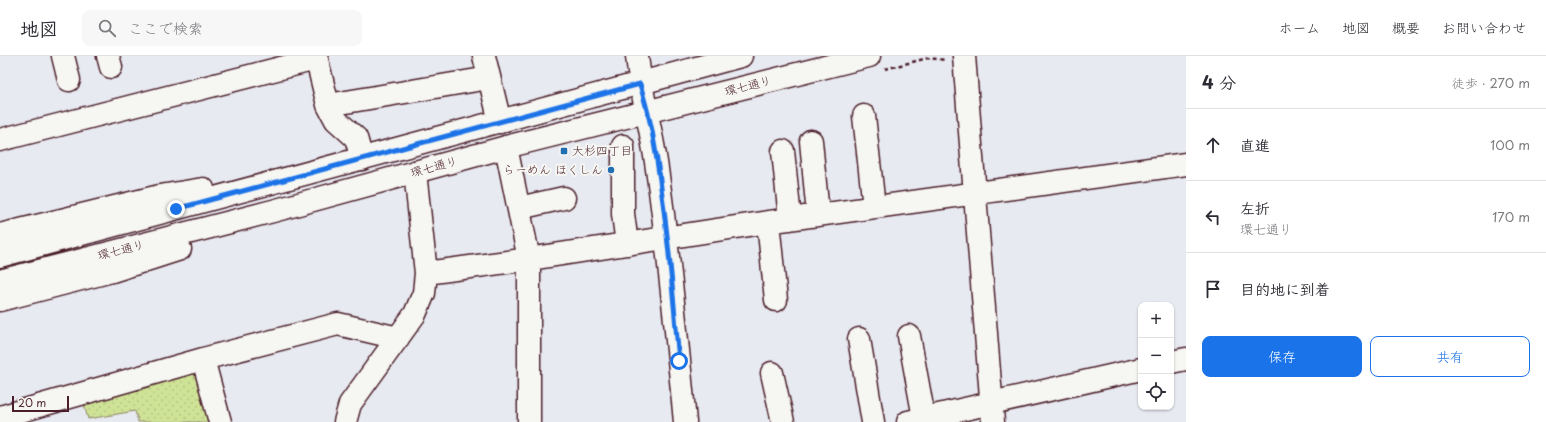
<!DOCTYPE html>
<html lang="ja">
<meta charset="utf-8">
<style>
:root{--surface:#fff;--page:#f7f7f7;--text:#2b2b33;--muted:#7c7c81;--line:#e1e1e2;--accent:#1a73e8}
body{margin:0;font-family:"Playpen Sans","Klee One",sans-serif;background:var(--page);color:var(--text)}
.controls{position:absolute;right:12px;bottom:12px;display:grid;overflow:hidden;border-radius:8px;box-shadow:0 1px 3px #0004}
.controls button{width:36px;height:36px;display:grid;place-items:center;padding:0;border:0;border-bottom:1px solid var(--line);background:var(--surface);color:var(--text);font:20px sans-serif}
.scale{position:absolute;left:12px;bottom:10px;width:57px;box-sizing:border-box;padding-left:4px;border:2px solid #4a1f2b;border-top:0;font-size:11px;line-height:14px;white-space:nowrap;color:#4a1f2b;-webkit-text-stroke:3px #f6f6f2;paint-order:stroke}
.stop{position:absolute;width:12px;height:12px;margin:-9px;border:3px solid #1a73e8;border-radius:50%;background:#fff}
.stop.end{background:#1a73e8;border-color:#fff;box-shadow:0 1px 4px #0008}
.list{margin:0;padding:0;list-style:none}
h2{display:flex;justify-content:space-between;align-items:center;height:52px;margin:0;padding:0 16px;font-size:17px}
h2 small{font-size:13px;font-weight:400;color:var(--muted)}
.list li{display:grid;grid-template-columns:26px 1fr auto;gap:12px;align-items:center;box-sizing:border-box;height:72px;padding:0 16px;border-top:1px solid var(--line)}
.list b{display:block;font-size:15px;white-space:nowrap}
.list p{margin:0;font-size:13px;white-space:nowrap;color:var(--muted)}
.list em{font-size:13px;font-style:normal;color:var(--muted)}
.actions{display:flex;gap:8px;padding:12px 16px}
.actions a{flex:1;padding:9px 0;border:1px solid var(--accent);border-radius:8px;text-align:center;font-size:14px;color:var(--accent)}
.actions .main{background:var(--accent);color:#fff}
.icon{flex:none;width:22px;height:22px;fill:none;stroke:currentColor;stroke-width:2;stroke-linecap:round;stroke-linejoin:round}
.map{position:relative;flex:none;width:1186px;height:366px;overflow:hidden}
header{display:flex;align-items:center;gap:24px;box-sizing:border-box;height:56px;padding:0 20px;background:var(--surface);border-bottom:1px solid var(--line)}
header strong{font-size:19px}
nav{display:flex;gap:22px;margin-inline-start:auto;font-size:14px}
.search{width:280px;height:36px;background:var(--page);display:flex;align-items:center;gap:10px;box-sizing:border-box;padding:0 14px;border-radius:8px;color:var(--muted);font-size:15px}
main{display:flex}
aside{flex:1;background:var(--surface)}
.map>svg:first-child{display:block}
.grass{fill:url(#grass-dots);stroke:#8c8161}
.lines{fill:none;stroke-linecap:round;stroke-linejoin:round}
.minor-casing{stroke:#4a1f2b;stroke-width:25}
.major-casing{stroke:#4a1f2b;stroke-width:25}
.path{stroke:#4a1f2b;stroke-width:2.5;stroke-dasharray:4 3;stroke-linecap:butt}
.minor{stroke:#f6f6f2;stroke-width:22}
.major{stroke:#f6f6f2;stroke-width:22}
.route{stroke:#1a73e8;stroke-width:5}
.poi-dot{fill:#1f6fb2;stroke:#f6f6f2;stroke-width:1.5}
.labels{text-anchor:middle;stroke-width:4;stroke-linejoin:round;paint-order:stroke}
.street-label{font-size:12px;fill:#4a1f2b;stroke:#f6f6f2}
.poi-label{font-size:12px;fill:#4a1f2b;stroke:#f6f6f2;text-anchor:start}
</style>
<header>
<strong>地図</strong>
<div class="search"><svg class="icon" aria-label="search" viewBox="0 0 24 24"><circle cx="10" cy="10" r="6"/><path d="M15 15l6 6"/></svg>ここで検索</div>
<nav><a>ホーム</a><a>地図</a><a>概要</a><a>お問い合わせ</a></nav>
</header>
<main>
<div class="map">
<svg width="1186" height="366" viewBox="0 0 1186 366">
<defs>
<pattern id="grass-dots" width="8" height="8" patternUnits="userSpaceOnUse"><rect width="8" height="8" fill="#cfe397"/><path d="M2 2h.1M6 6h.1" fill="none" stroke="#b3c282" stroke-width="1.8" stroke-linecap="round"/></pattern>
</defs>
<rect width="100%" height="100%" fill="#e8eaf1"/>
<filter id="ink" filterUnits="userSpaceOnUse"><feTurbulence type="fractalNoise" baseFrequency=".025" numOctaves="2"/><feDisplacementMap in="SourceGraphic" scale="8" xChannelSelector="R" yChannelSelector="G"/><feConvolveMatrix kernelMatrix="1 2 1 2 8 2 1 2 1" color-interpolation-filters="sRGB"/></filter>
<g filter="url(#ink)">
<!-- grass -->
<path class="grass" d="M199,307L215,366H138L135,355L88,363L82,341Z"/>
<g class="lines">
<!-- minor casing -->
<g class="minor-casing">
<path id="minor" d="M63,0L69,24
M108,0L111,11
M316,0L328,49L336,64L356,82L362,103
M484,0L500,66
M637,0C641,38 652,75 657,113C669,197 677,282 685,366
M964,0L993,366
M328,49L489,22
M864,60L874,151
M0,84L316,3
M811,85L818,159
M623,90V158L627,188
M506,91L529,203V366
M783,95L790,163
M519,152L564,142
M768,166L776,244
M426,217L529,203L768,166L1186,108
M909,280L924,362
M859,283L873,366
M203,303L220,366
M1171,306L1186,303
M772,317L783,366
M0,361L203,303L338,268L398,282
M345,366L350,348L415,258L424,237L426,217L415,116
M908,366L1141,313"/>
</g>
<!-- major casing -->
<g class="major-casing">
<path id="major" d="M0,179L160,140L203,133
M0,200L741,0
M0,225L273,155L506,91L869,0
M0,244L112,215L180,193"/>
</g>
<!-- path -->
<path class="path" d="M885,13L928,2L945,4"/>
<!-- minor -->
<use href="#minor" class="minor"/>
<!-- major -->
<use href="#major" class="major"/>
</g>
</g>
<g class="lines" filter="url(#ink)">
<!-- route -->
<path class="route" d="M176,153L640,28C644,43 649,59 652,75C666,151 672,228 679,305"/>
</g>
<!-- markers -->
<g class="poi-dot">
<rect x="560" y="91" width="8" height="8" rx="2"/>
<circle cx="611" cy="114" r="4"/>
</g>
<g class="labels">
<!-- street labels -->
<g class="street-label">
<text transform="translate(748 30) rotate(-14)" y="4">環七通り</text>
<text transform="translate(434 111) rotate(-15)" y="4">環七通り</text>
<text transform="translate(121 194) rotate(-14)" y="4">環七通り</text>
</g>
<!-- poi labels -->
<g class="poi-label">
<text x="572" y="99">大杉四丁目</text>
<text x="603" y="118" text-anchor="end">らーめん ほくしん</text>
</g>
</g>
</svg>
<div class="controls">
<button>+</button>
<button>−</button>
<button><svg class="icon" aria-label="locate" viewBox="0 0 24 24"><circle cx="12" cy="12" r="6"/><path d="M12 2v4M12 18v4M2 12h4M18 12h4"/></svg></button>
</div>
<div class="scale">20 m</div>
<div class="stop" style="left:679px;top:305px"></div>
<div class="stop end" style="left:176px;top:153px"></div>
</div>
<aside>
<h2>4 分<small>徒歩 · 270 m</small></h2>
<ul class="list">
<li><svg class="icon" aria-label="ahead" viewBox="0 0 24 24"><path d="M12 20V5M6 11l6-6 6 6"/></svg><div><b>直進</b></div><em>100 m</em></li>
<li><svg class="icon" aria-label="left" viewBox="0 0 24 24"><path d="M17 20v-9H6M10 6l-5 5 5 5"/></svg><div><b>左折</b><p>環七通り</p></div><em>170 m</em></li>
<li><svg class="icon" aria-label="arrive" viewBox="0 0 24 24"><path d="M6 21V4h12l-3 4 3 4H6"/></svg><div><b>目的地に到着</b></div></li>
</ul>
<div class="actions"><a class="main">保存</a><a>共有</a></div>
</aside>
</main>
